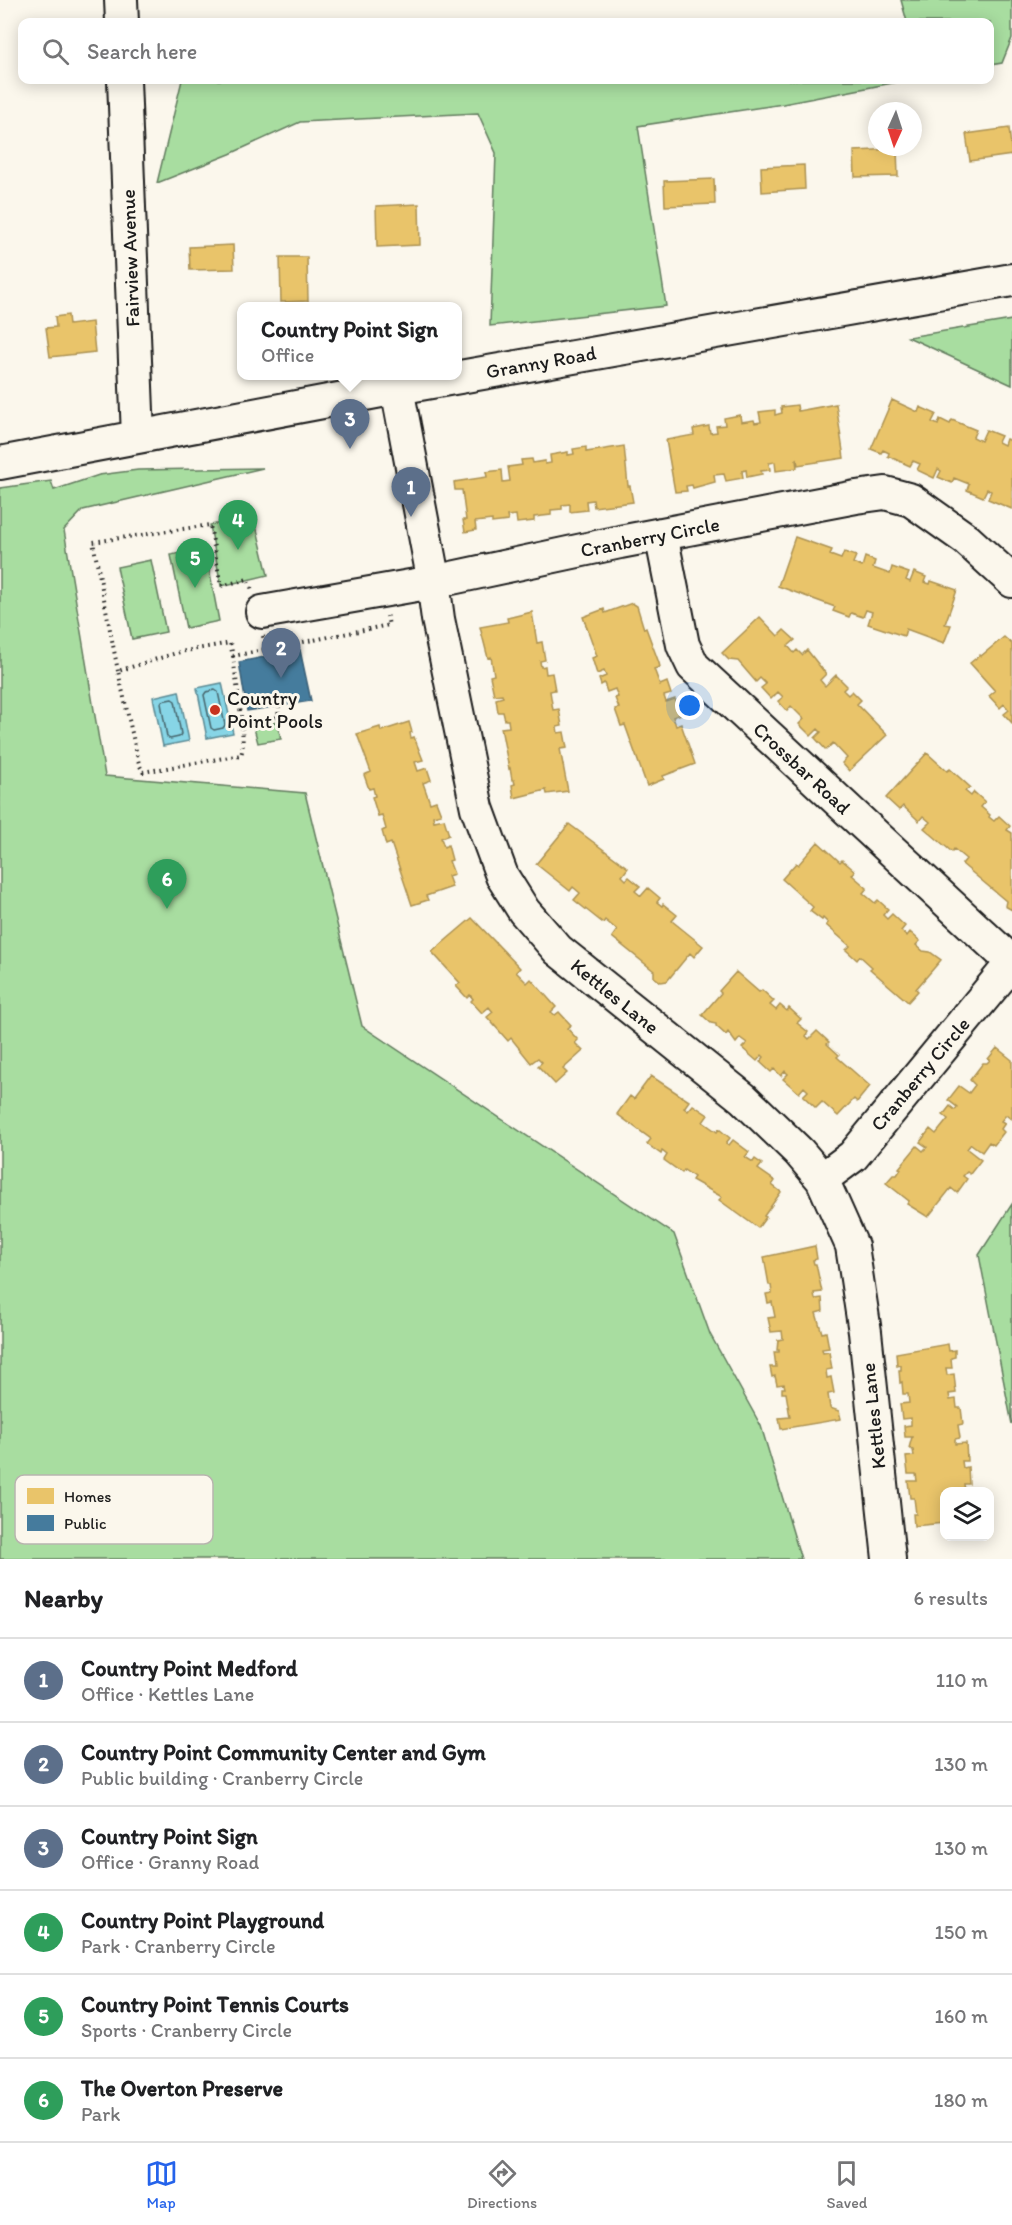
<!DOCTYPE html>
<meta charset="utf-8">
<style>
:root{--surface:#fff;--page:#f6f6f6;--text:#202124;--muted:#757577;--line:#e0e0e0;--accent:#2563eb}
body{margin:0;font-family:Itim,sans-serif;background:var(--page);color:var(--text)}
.controls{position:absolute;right:18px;bottom:18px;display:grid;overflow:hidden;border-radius:12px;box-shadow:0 3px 15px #0003}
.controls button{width:54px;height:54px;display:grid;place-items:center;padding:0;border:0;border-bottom:2px solid var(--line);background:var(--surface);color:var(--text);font:30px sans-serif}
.compass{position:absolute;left:868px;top:102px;width:54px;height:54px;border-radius:50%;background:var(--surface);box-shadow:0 3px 15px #0003;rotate:183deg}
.you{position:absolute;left:690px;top:706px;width:21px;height:21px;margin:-15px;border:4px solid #fff;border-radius:50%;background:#1a73e8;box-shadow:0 0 0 9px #1a73e833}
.badge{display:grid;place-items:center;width:39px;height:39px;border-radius:50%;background:var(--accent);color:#fff;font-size:20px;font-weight:700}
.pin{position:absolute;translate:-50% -50px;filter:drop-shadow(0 2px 3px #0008)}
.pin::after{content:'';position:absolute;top:32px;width:21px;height:18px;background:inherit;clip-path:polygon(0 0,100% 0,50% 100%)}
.popup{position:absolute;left:237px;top:302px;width:225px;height:78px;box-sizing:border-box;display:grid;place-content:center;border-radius:12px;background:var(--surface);filter:drop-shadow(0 2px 4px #0005);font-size:20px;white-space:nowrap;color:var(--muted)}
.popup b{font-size:22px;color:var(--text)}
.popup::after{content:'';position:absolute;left:50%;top:100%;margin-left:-12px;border:12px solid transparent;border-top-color:var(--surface)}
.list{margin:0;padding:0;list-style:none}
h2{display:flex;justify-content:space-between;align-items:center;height:78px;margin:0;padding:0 24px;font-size:26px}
h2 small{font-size:20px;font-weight:400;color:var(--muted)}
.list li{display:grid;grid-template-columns:39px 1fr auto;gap:18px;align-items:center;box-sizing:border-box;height:84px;padding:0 24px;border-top:2px solid var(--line)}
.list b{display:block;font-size:22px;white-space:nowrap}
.list p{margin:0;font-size:20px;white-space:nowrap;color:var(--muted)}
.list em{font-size:20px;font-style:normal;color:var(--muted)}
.icon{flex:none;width:33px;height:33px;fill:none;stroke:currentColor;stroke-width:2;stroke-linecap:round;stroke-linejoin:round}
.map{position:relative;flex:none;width:1012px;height:1559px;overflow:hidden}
.search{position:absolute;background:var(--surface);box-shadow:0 3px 15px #0003;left:18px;right:18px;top:18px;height:66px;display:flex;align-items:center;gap:15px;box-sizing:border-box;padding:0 21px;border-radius:12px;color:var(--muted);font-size:22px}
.sheet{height:582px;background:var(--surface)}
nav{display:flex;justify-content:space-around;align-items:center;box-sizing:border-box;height:84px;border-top:2px solid var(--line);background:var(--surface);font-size:16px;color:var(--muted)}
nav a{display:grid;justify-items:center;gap:3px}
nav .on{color:var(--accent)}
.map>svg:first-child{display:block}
.green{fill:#a8dda0;stroke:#627c5e;stroke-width:1.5}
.water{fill:#87d5e6;stroke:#5c8b95;stroke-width:1.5}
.homes{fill:#e9c46a;stroke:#ac9253;stroke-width:1.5}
.public{fill:#457b9d;stroke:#395e76;stroke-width:1.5}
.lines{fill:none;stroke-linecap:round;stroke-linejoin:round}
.shore{stroke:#47666d;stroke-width:1.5}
.minor-casing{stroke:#1c1c1c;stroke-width:36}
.path{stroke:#1c1c1c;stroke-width:4;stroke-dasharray:1.5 4.5;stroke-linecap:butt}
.minor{stroke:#fbf7ec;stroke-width:32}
.poi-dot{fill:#c8321e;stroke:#fbf7ec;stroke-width:2}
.labels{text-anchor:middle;stroke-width:6;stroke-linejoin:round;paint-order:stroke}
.street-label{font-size:20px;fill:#1c1c1c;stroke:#fbf7ec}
.poi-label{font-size:20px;fill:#1c1c1c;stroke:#fbf7ec;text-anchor:start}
.key{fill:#fbf7ec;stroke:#b8b5ae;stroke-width:1.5}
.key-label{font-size:16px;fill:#1c1c1c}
</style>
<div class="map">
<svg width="1012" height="1559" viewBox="0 0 1012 1559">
<rect width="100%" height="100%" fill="#fbf7ec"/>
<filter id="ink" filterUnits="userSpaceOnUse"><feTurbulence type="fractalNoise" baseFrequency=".0167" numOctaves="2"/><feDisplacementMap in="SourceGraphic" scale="12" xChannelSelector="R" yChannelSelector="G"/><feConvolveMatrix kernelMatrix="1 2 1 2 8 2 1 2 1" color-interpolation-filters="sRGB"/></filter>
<g filter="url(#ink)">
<!-- green -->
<path class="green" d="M901,0H1012V38L1002,63L990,65V22H907Z
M182,80H908L783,104L638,126L666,306L490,326L496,153L478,113L300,122L230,154L157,183Z
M1012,320V385L908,337Z
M263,468L83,510L64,530L105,776L305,793L362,1026L674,1234L710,1334L761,1426L801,1559H0V488L51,481L54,490L99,475L138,470Z
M254,517L268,575L221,586L210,525Z
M205,548L219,621L186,628L171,555Z
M151,560L166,632L132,639L117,567Z
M277,722L281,739L258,743L254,728Z
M1012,1204V1424L979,1255Z"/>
<!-- water -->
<path class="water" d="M222,683L233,733L207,738L197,688Z
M179,691L189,741L163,746L153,697Z"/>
<!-- homes -->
<path class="homes" d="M1009,128L1012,155L970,161L966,134Z
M897,149L898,176L855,177L854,151Z
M804,165L805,189L762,192L761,167Z
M714,179L715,204L665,206L664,181Z
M419,204L420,245L377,247L376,206Z
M233,245L234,269L190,270L189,247Z
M280,257H307L308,301L281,302Z
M68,315L69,325L92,322L95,352L50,357L46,328L56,327L55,317Z
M892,400L918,412L920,407L936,414L932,422L938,425L940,419L950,424L952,420L976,430L973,437L981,441L986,430L1001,436L998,442L1004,445L1006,439L1012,441V509L988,499L991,491L987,489L983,497L967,490L969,484L954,478L952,483L938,477L941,471L938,469L934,478L917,470L920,464L913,461L910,466L888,456L889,453L883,450L881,453L871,449Z
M836,404L844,458L798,465L797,459L796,460L797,468L776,471L775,462L769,463L770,470L761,471L762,474L747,477L746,470L742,471L743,478L726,481L724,474L714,475L715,482L693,488L692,485L686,486L687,491L675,492L666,440L694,435L693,429L709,426L710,433L717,432L716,426L725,425L724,418L740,415L741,422L754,420L755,423L761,422L759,412L775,410V415L782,413L781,407L797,405L798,411Z
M624,446L628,486H630L633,502L594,507L593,500L586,501L587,510L570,512V504L562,505V509L551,510V515L534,517V521L517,523L516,515L507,516L508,521L492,523V520L475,522L476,530L465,532L463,520H466L462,490H455L454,482L487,477L486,472L502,470L503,482L510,481L508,467L522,465L521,460L532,459L533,463L545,461V464L551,463L550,455L568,452V455L574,454L573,449L586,447V452Z
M795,537L832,550L830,555L841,559L844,552L856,556L853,563L862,567L865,557L875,561L873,568L890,574L892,567L909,573L906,580L910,582L914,572L926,577L924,582L930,584L931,581L957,590L945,624L951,625L944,643L906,629L904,636L868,624L872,612L866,610L863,617L851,613L849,617L833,611L835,607L778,586Z
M632,603L637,606L644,629L646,628L659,663L660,667L654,669L660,685L667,682L671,694L664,696L666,702L675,699L681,714L673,717L676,726L681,724L695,764L663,776L664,779L647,786L625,725L621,726L615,709L619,708L615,698L618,697L615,689L607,692L604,683L601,685L599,679L606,676L604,671L597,674L592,658L597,656L583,617L604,609L605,613Z
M532,612L537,643L542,642L545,660L540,661L541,667L545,666L546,674L552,673L555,690L550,691L553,710L559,709L562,726L557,727L558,733L564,732L567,748L560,749L568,791L547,794L546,790L514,798L512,785L515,784L514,780H512L510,768L509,769L501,728L509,727L508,720H505L503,712H498L496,699L503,697L502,694L494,695L490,676L494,675L491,657L488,658L480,627L508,622L507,618Z
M760,617L778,636L784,630L795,640L788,646L794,653L797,650L802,655L807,650L826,674L820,680L825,686L836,675L847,686L843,690L848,695L852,691L861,700L857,704L887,735L849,771L842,763L847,758L833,743L826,750L815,738L821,732L818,729L811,736L799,724L804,719L791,706L787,711L778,701L783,697L778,692L771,699L761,688L766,684L760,678L756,682L738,661L729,660L722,653Z
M1004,637L1012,644V723L1004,714L1009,710L1004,704L1000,708L989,696L995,691L970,663L980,655L981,656Z
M409,722L412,732L410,733L411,738L414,737L423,760L415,762L418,771L427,768L431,780L423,783L430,803L436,801L441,814L433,816L434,821L444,819L449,835L441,838L444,847L448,845L452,860L449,861L454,874L448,876L452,887L426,896L428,900L412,905L391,843L386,845L382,831L386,829L382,815L378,816L372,797L375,796L373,788L369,789L364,775L371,772L357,734L380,727L381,731Z
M927,753L947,771L950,769L970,787L965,791L971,796L974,792L985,802L981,807L990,815L989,817L994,821L999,816L1010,826L1007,830L1012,833V910L1005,906L1006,901L962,864L966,859L954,849L952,852L924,828L930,822L923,816L919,821L903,806L899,810L886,798Z
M569,824L628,868L622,876L626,880L629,877L640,886L635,891L641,896L648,888L660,898L657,902L662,906L663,904L677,915L672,921L703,946L694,957L690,953L667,981L661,982L654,977V971L612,937L617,930L605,920L603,923L574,900L580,893L573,887L570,891L536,864Z
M818,842L840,862L842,860L855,871L852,875L867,888L863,893L875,903L878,900L888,909L883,915L887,919L892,914L905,926L901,931L907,936L910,932L920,941L916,945L923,951L930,952L941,960L916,989L918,991L908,1002L870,969L872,967L860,956L857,960L846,950L850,946L826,925L828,923L823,918L822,920L810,911L813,907L782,879L796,863L798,865Z
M472,918L520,968L516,972L527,983L531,979L556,1007L551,1012L555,1015L559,1012L571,1025L567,1028L578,1040L575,1043L583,1051L563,1069L567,1073L555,1084L538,1066L542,1062L538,1058L531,1063L511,1038L508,1041L487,1017L493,1012L489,1007L482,1013L471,1001L473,999L470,995L467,998L456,986L460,983L432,952Z
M736,972L759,992L762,990L774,1001L770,1005L776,1010L780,1005L787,1011L789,1008L801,1019L797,1023L808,1032L806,1036L809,1039L817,1031L829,1042L827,1044L839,1055L837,1057L870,1086L857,1102L854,1099L838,1116L822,1102L816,1108L803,1096L808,1091L804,1087L799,1093L783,1079L788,1074L785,1071L781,1076L774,1069L771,1072L760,1062L764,1057L762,1055L757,1061L742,1048L747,1043L740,1038L736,1043L728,1032L726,1035L716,1026V1024L711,1023L702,1015L721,993L719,991Z
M997,1048L1012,1060V1117L1011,1119L1006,1115L1001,1121L1005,1123L1001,1129L1004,1132L994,1145L989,1142L982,1152L971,1144L967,1149L981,1160L970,1174L967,1172L963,1176L967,1179L957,1193L951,1188L928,1217L907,1204L909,1201L886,1183L893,1175H897L901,1169L899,1168L917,1146L923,1151L927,1147L920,1142L930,1129L936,1134L948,1119L943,1115L950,1106L955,1110L957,1107L948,1100L959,1086L969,1093L975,1085L970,1080L983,1063H987L990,1060L988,1059Z
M651,1076L689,1101L684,1108L688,1111L693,1105L708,1115L703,1122L717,1132L719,1129L730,1138L726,1143L729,1145L733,1140L749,1152L745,1157L753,1162L755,1159L762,1164L758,1169L775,1181L772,1185L781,1192L764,1216L766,1217L758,1228L719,1200L722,1197L692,1180L694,1177L684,1170L682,1173L664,1160L667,1155L662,1151L661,1154L647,1144L651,1139L617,1114L630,1096L634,1099Z
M815,1246L817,1259L813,1260L814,1264H816L822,1292L814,1293L815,1299L822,1298L823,1311L816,1313L822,1333L826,1332L829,1348L822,1349L823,1353L829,1352L832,1369L826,1370L827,1378L831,1377L834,1393L828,1394L830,1408L839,1411L841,1419L781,1429L779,1418L790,1417L786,1393H782V1388H785L784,1384L777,1385L775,1376L772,1377L770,1367H776L774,1352H779V1350H777L778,1340L783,1339L782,1331L771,1332L768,1318L775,1317L772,1302L768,1303L766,1294L772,1293L771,1285H769L764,1257Z
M948,1344L949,1351L955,1350V1357L951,1358L952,1368H946L947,1375L954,1374L956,1393L949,1394L950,1400L956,1399L957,1408H961L963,1424L958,1425L960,1438L955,1439V1444L966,1443L967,1461H962L963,1468L968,1467L969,1484H964L965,1492H944V1523L914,1526L913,1514H916L914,1498H910L908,1481H917L916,1474H908L906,1457L914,1456L913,1450L909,1448L912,1437H905L904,1426L911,1425V1418L902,1419L900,1404L909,1403L908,1394H903L902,1382L900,1383L899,1370H901V1365L897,1366L896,1353Z"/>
<!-- public -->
<path class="public" d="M300,650L311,701L247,711L239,662Z"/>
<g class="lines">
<!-- shore -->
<path class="shore" d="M215,690L218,692L225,725L223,728L214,730L211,728L204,695L206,692Z
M172,699L175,701L181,734L179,737L170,739L167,737L161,703L162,701Z"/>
<!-- minor casing -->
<g class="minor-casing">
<path id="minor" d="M121,0L122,22
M124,80L138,437
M397,388L431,567L438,619L477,808L502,876L524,911L558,950L743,1098L799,1152L822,1179L852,1246L865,1332L889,1559
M0,463L397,388L1012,280
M661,534L683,645L693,666L1012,962
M262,612L433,582L620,542L856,497L885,493L911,500L966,539L1012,581
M822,1179L853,1156L1012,963"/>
</g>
<!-- path -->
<path class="path" d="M263,636L266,650
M233,656C235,675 247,741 241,755L143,772L139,764L118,671L180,652L230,643L233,656L389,625L387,616
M118,671L93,542L210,525L221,586L248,579L252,590
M241,728L278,717L279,706"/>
<!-- minor -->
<use href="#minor" class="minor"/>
</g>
</g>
<!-- markers -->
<circle class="poi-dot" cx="215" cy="710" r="6"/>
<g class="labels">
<!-- street labels -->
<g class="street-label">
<text transform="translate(130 258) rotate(-92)" y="7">Fairview Avenue</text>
<text transform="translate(541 362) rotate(-10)" y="7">Granny Road</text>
<text transform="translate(650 537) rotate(-11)" y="7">Cranberry Circle</text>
<text transform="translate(802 768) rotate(43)" y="7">Crossbar Road</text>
<text transform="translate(615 996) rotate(39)" y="7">Kettles Lane</text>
<text transform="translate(920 1074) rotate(-50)" y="7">Cranberry Circle</text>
<text transform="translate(873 1416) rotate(-96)" y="7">Kettles Lane</text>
</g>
<!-- poi labels -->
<g class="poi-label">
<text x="227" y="705">Country<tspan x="227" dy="23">Point Pools</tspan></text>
</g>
</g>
<!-- legend -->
<rect x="15" y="1475" width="198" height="69" rx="9" class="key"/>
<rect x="27" y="1488" width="27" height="16" fill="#e9c46a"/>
<rect x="27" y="1515" width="27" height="16" fill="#457b9d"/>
<g class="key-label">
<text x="64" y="1502">Homes</text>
<text x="64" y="1529">Public</text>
</g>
</svg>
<div class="controls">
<button><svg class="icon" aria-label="layers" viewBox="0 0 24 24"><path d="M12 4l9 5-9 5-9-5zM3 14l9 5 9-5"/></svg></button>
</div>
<svg class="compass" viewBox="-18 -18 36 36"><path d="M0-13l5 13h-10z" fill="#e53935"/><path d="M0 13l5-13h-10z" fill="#757577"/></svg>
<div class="you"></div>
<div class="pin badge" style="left:411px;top:517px;background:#5c6f8a">1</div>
<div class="pin badge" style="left:281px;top:678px;background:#5c6f8a">2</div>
<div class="pin badge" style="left:350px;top:449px;background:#5c6f8a">3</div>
<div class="popup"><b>Country Point Sign</b>Office</div>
<div class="pin badge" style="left:238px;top:550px;background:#2e9e5b">4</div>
<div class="pin badge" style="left:195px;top:588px;background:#2e9e5b">5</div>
<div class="pin badge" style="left:167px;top:909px;background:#2e9e5b">6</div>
<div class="search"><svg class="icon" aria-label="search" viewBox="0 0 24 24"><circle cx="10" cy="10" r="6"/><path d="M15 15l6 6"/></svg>Search here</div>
</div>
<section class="sheet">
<h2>Nearby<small>6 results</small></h2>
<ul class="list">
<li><span class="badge" style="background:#5c6f8a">1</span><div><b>Country Point Medford</b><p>Office · Kettles Lane</p></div><em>110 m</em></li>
<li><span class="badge" style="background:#5c6f8a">2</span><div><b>Country Point Community Center and Gym</b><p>Public building · Cranberry Circle</p></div><em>130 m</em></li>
<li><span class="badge" style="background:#5c6f8a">3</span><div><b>Country Point Sign</b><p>Office · Granny Road</p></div><em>130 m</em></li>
<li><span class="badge" style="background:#2e9e5b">4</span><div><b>Country Point Playground</b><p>Park · Cranberry Circle</p></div><em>150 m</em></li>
<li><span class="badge" style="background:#2e9e5b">5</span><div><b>Country Point Tennis Courts</b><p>Sports · Cranberry Circle</p></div><em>160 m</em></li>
<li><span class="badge" style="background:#2e9e5b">6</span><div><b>The Overton Preserve</b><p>Park</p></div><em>180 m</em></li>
</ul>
</section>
<nav>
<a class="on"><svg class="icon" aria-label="map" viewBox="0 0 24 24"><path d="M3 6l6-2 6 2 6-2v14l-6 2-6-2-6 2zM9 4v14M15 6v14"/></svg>Map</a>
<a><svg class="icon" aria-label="directions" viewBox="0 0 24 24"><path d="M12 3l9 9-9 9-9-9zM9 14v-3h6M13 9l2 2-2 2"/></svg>Directions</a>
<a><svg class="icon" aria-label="saved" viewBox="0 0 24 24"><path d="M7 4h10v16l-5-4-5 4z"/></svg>Saved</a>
</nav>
